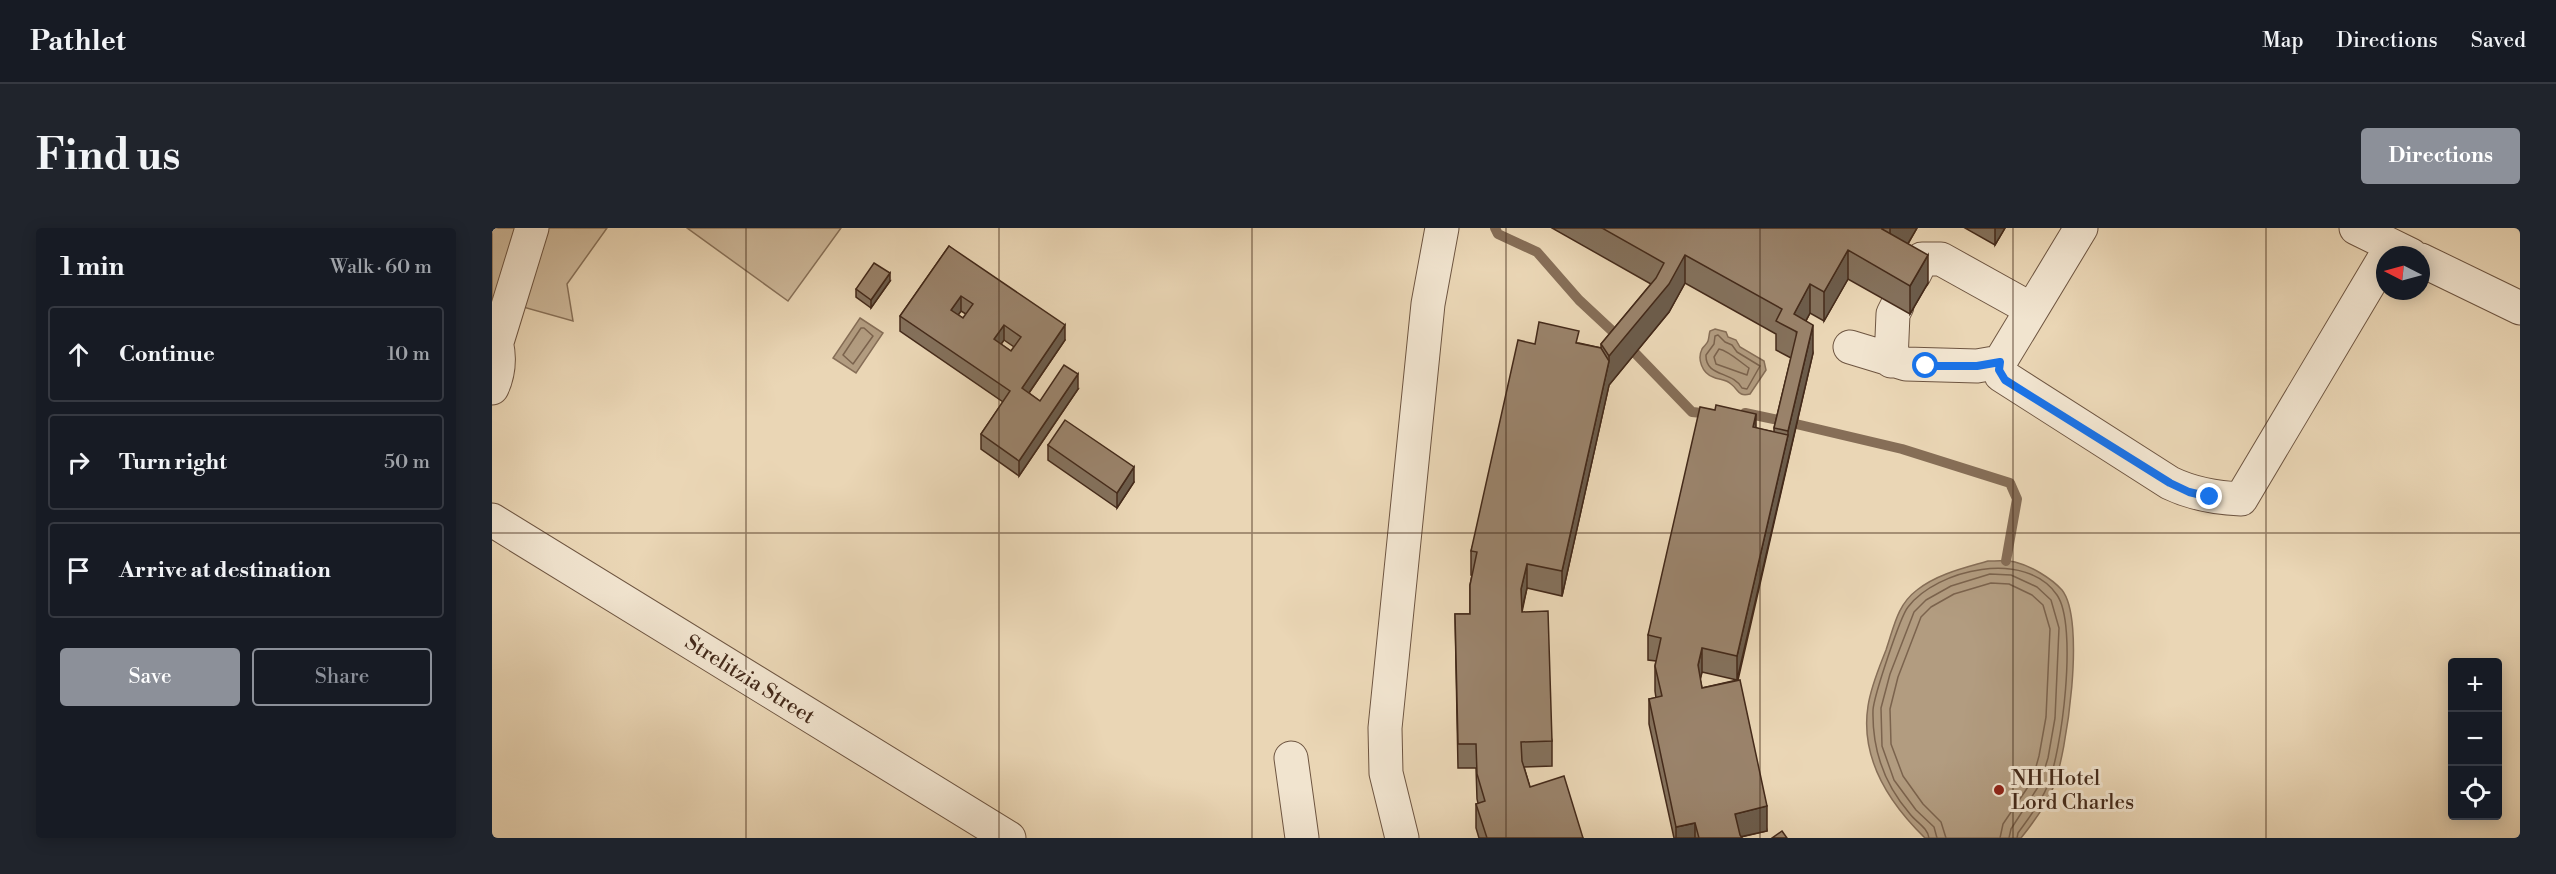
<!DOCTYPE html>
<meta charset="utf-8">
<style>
:root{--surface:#171b24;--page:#20242c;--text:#f1f3f6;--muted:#9ea1a6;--line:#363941;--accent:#8c9099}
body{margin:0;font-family:"Libre Bodoni",serif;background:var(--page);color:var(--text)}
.controls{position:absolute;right:18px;bottom:18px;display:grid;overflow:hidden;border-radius:6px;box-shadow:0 3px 15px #0003}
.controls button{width:54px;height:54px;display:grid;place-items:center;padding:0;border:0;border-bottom:2px solid var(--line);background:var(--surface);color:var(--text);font:30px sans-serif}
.compass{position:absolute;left:1884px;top:18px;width:54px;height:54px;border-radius:50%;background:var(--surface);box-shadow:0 3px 15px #0003;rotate:276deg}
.stop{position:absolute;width:18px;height:18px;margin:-14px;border:4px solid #1a73e8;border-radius:50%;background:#fff}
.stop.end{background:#1a73e8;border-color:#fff;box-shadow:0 2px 6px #0008}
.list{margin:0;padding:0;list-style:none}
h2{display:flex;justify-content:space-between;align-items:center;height:78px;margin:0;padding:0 24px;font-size:26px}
h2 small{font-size:20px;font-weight:400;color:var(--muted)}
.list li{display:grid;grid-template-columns:39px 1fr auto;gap:18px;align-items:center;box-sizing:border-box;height:96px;margin:0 12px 12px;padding:0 12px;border:2px solid var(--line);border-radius:6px}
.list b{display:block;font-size:22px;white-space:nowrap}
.list em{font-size:20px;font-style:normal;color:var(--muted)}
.actions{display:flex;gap:12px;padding:18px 24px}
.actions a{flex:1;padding:14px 0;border:2px solid var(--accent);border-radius:6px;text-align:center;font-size:21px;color:var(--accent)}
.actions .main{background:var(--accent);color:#fff}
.icon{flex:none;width:33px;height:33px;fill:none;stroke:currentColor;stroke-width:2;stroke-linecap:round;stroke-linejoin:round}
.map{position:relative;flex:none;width:2028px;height:610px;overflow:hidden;border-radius:6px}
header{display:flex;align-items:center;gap:36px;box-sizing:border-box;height:84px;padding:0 30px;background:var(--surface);border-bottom:2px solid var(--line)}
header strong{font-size:28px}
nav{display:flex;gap:33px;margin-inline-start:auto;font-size:21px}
.intro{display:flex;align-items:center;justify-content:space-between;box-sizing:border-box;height:144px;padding:0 36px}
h1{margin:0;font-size:42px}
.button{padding:15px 27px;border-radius:6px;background:var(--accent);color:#fff;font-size:21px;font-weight:700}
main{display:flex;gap:36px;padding:0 36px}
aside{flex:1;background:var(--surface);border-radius:6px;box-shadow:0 3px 15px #0003}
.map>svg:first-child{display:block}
.green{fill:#ceb99b;stroke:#89725a;stroke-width:1.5}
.water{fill:#b29c80;stroke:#866e57;stroke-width:1.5}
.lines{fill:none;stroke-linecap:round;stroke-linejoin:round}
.shore{stroke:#7b634d;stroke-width:1.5}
.stream{stroke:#866e57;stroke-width:10}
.minor-casing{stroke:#6e5541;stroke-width:35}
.minor{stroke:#f1e4cf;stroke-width:33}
.wall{fill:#84715c;stroke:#442a1a;stroke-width:1.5;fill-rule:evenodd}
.shaded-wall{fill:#6c5c4b;stroke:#442a1a;stroke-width:1.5}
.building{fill:#9a836b;stroke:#442a1a;stroke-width:1.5;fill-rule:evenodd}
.route{stroke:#1a73e8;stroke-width:8}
.grid{fill:none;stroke:#442a1a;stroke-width:1.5;stroke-opacity:0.55}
.poi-dot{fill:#8f2418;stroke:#f1e4cf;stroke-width:2}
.labels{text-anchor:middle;stroke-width:6;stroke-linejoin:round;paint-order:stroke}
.street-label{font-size:21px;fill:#442a1a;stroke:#f1e4cf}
.poi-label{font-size:21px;fill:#442a1a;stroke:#f1e4cf;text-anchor:start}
</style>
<header>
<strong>Pathlet</strong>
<nav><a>Map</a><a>Directions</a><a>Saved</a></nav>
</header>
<div class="intro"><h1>Find us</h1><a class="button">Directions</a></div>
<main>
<aside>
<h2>1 min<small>Walk · 60 m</small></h2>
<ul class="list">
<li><svg class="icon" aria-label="ahead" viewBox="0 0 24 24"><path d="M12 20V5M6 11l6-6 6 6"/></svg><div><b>Continue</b></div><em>10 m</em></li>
<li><svg class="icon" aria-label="right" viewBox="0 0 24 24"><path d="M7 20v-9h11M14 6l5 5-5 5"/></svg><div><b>Turn right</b></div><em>50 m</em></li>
<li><svg class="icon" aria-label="arrive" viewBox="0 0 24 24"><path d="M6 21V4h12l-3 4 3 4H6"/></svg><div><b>Arrive at destination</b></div></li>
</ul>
<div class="actions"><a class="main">Save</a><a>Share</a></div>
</aside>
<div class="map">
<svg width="2028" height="610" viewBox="0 0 2028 610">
<rect width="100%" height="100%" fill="#ead6b5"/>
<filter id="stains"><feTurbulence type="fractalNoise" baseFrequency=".00333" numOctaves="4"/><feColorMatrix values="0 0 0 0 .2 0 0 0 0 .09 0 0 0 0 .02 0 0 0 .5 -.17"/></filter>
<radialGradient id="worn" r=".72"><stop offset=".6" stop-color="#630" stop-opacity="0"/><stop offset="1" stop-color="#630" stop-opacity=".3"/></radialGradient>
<!-- green -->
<path class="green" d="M0,0H115L75,56L81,93L6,72L0,69Z
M195,0H349L296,73Z"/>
<!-- water -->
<path class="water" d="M368,90L391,105L364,145L341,130Z
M1223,101L1234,104L1236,109L1244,112L1248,119L1272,133L1274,142L1258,166C1246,169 1247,162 1239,156C1234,151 1227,152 1221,149C1210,145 1205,131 1210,121C1212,118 1215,116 1216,113C1217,110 1217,106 1218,103Z
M1496,333C1504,333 1515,332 1523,334C1539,338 1559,350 1570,362C1594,392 1575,525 1561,560C1554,578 1541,595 1529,610H1433C1397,575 1368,530 1376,478C1379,458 1387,440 1394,422C1402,399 1405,377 1425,362C1445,346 1472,340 1496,333Z"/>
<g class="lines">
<!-- shore -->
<path class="shore" d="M369,100H372L381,108L361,136L351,127Z
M1226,107L1233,114L1240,117L1245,124L1268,138L1255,161L1250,160C1241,143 1213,149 1214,127L1222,116L1223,108Z
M1227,121C1237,123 1248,134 1257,140L1255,147L1224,136L1222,129Z
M1437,610C1436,600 1424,594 1418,586C1392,556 1380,521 1381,482C1382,468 1408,389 1416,379C1445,341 1534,321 1565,367C1586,397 1570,525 1555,559C1548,576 1536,591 1526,605L1525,610
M1445,610L1442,599L1424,582L1402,552L1390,518L1389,480L1398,446L1422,384L1434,372L1459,358L1498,346L1519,347L1545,359L1559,372L1567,400L1563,490L1556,530L1548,556L1519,601L1517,610
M1454,610L1449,594L1431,576L1411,548L1399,516L1398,481L1406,449L1429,389L1439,379L1462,366L1499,355L1517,356L1540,367L1551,377L1558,401L1554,489L1547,528L1540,553L1511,596L1508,610"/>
<!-- stream -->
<path class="stream" d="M1003,0L1006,6L1045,24L1087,72L1131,113
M1143,125L1200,184L1220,186
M1253,185L1291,193
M1304,196L1410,221L1518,255L1525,271L1514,333"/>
<!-- minor casing -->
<g class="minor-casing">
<path id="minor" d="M1589,0L1508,134L1509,147L1678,255C1701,266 1723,270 1749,271L1893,29
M1864,0L1919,27
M1929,32L2028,80
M1422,47L1430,31H1449L1539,81
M0,102C8,120 9,141 0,160
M5,114L40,0
M1358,119L1414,136L1485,138L1508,134
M1399,133L1401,86L1405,78
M0,292L517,610
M799,530L810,610
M910,610L894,545L893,500L936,76L950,0"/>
</g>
<!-- minor -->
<use href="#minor" class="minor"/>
</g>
<!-- wall -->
<path class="wall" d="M1060,0H1425L1416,16L1436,55L1418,86L1356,51L1332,93L1318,85L1314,93L1321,125L1246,452L1275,603L1249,609L1250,610H1182L1157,496V471L1164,470L1163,463V438L1164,433L1156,432V407L1264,200L1282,204V200L1299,130L1284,122V106L1193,55L1177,84L1117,157L1070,368L1035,360L1030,384L1060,513V538L1032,539L1038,559L1091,610H987L984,600V576L986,575L985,571L984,540H966L963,386H978V357L980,347H979V323L1043,116L1087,115L1109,120V116L1159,56ZM1210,444L1245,452L1210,460L1208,451Z
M1473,0H1513L1503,17Z
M457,18L573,112L537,165L548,173L586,161L527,248L489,221V206L511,174L408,103V88ZM469,83L474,86L471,90L466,87ZM512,112L522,119L519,123L509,116Z
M398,53L379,80L364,69V61Z
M556,217L642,254L625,280L556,232Z"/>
<!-- shaded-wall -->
<path class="shaded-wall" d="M1398,0H1425L1411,24L1398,28Z
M1503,0H1513L1503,17Z
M1356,22V51L1332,93V64Z
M1193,27V55L1177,84L1117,157L1070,368V343L1117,133V128Z
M1436,27V55L1418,86V58Z
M398,45V53L379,80V72Z
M1318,56V85L1305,109L1302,86Z
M469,68V83L459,97V82Z
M512,97V112L502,126V111Z
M573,97V112L530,175V160Z
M1321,97V125L1245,452V428L1296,207V203Z
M586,146V161L527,248V233Z
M1264,186V211L1261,199Z
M642,239V254L625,280V265Z
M1035,336V360L1029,385V361Z
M1210,420V444L1206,462V437Z
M1275,578V603L1243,610V586Z
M1203,595V610H1184V599Z"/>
<!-- building -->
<path class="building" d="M1110,0H1391L1390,1L1436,27L1418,58L1356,22L1332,64L1318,56L1302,86L1321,97L1296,203L1282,200L1305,104L1284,93L1290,81L1193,27L1177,56L1117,128L1109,116L1164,50L1172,35Z
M457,18L573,97L530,160L548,173L572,137L586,146L527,233L489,206L518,163L408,88ZM469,68L481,76L471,90L459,82ZM512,97L529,109L519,123L502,111Z
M382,35L398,45L379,72L364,61Z
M1047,94L1087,103L1084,115L1109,120L1117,133L1070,343L1035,336L1029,361L1030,384L1056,383L1060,513L1029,514L1030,533L1038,559L1072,548L1091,610H995L984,576L993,573L985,546L984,516H966L963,386H978V357L985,324L979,323L1026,112L1043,116Z
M1224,177L1264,186L1261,199L1296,207L1245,428L1210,420L1206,437L1210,460L1248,452L1275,578L1243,586L1248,607L1250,610H1207L1203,595L1184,599L1157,471L1170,468L1163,438L1169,410L1156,407L1208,179L1223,182Z
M573,192L642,239L625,265L556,217Z
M1290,603L1295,610H1280Z"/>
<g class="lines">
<!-- route -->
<path class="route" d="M1434,138H1485L1508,134L1507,142L1513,152L1678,255L1697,264L1718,269"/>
</g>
<!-- grid -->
<path class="grid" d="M254,0V610M507,0V610M760,0V610M1014,0V610M1268,0V610M1521,0V610M1774,0V610M0,305H2028"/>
<!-- markers -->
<circle class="poi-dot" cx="1507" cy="562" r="6"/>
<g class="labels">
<!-- street labels -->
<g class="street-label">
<text transform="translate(258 451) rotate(32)" y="7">Strelitzia Street</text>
</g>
<!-- poi labels -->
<g class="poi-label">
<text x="1519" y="557">NH Hotel<tspan x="1519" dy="24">Lord Charles</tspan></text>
</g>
</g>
<rect width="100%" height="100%" filter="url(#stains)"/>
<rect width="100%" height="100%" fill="url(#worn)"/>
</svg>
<div class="controls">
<button>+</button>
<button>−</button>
<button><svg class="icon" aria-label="locate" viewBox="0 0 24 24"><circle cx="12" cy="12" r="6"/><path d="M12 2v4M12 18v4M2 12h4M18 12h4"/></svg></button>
</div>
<svg class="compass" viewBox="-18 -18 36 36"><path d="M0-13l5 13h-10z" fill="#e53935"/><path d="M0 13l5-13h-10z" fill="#9ea1a6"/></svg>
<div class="stop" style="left:1434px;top:138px"></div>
<div class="stop end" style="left:1718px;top:269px"></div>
</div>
</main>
